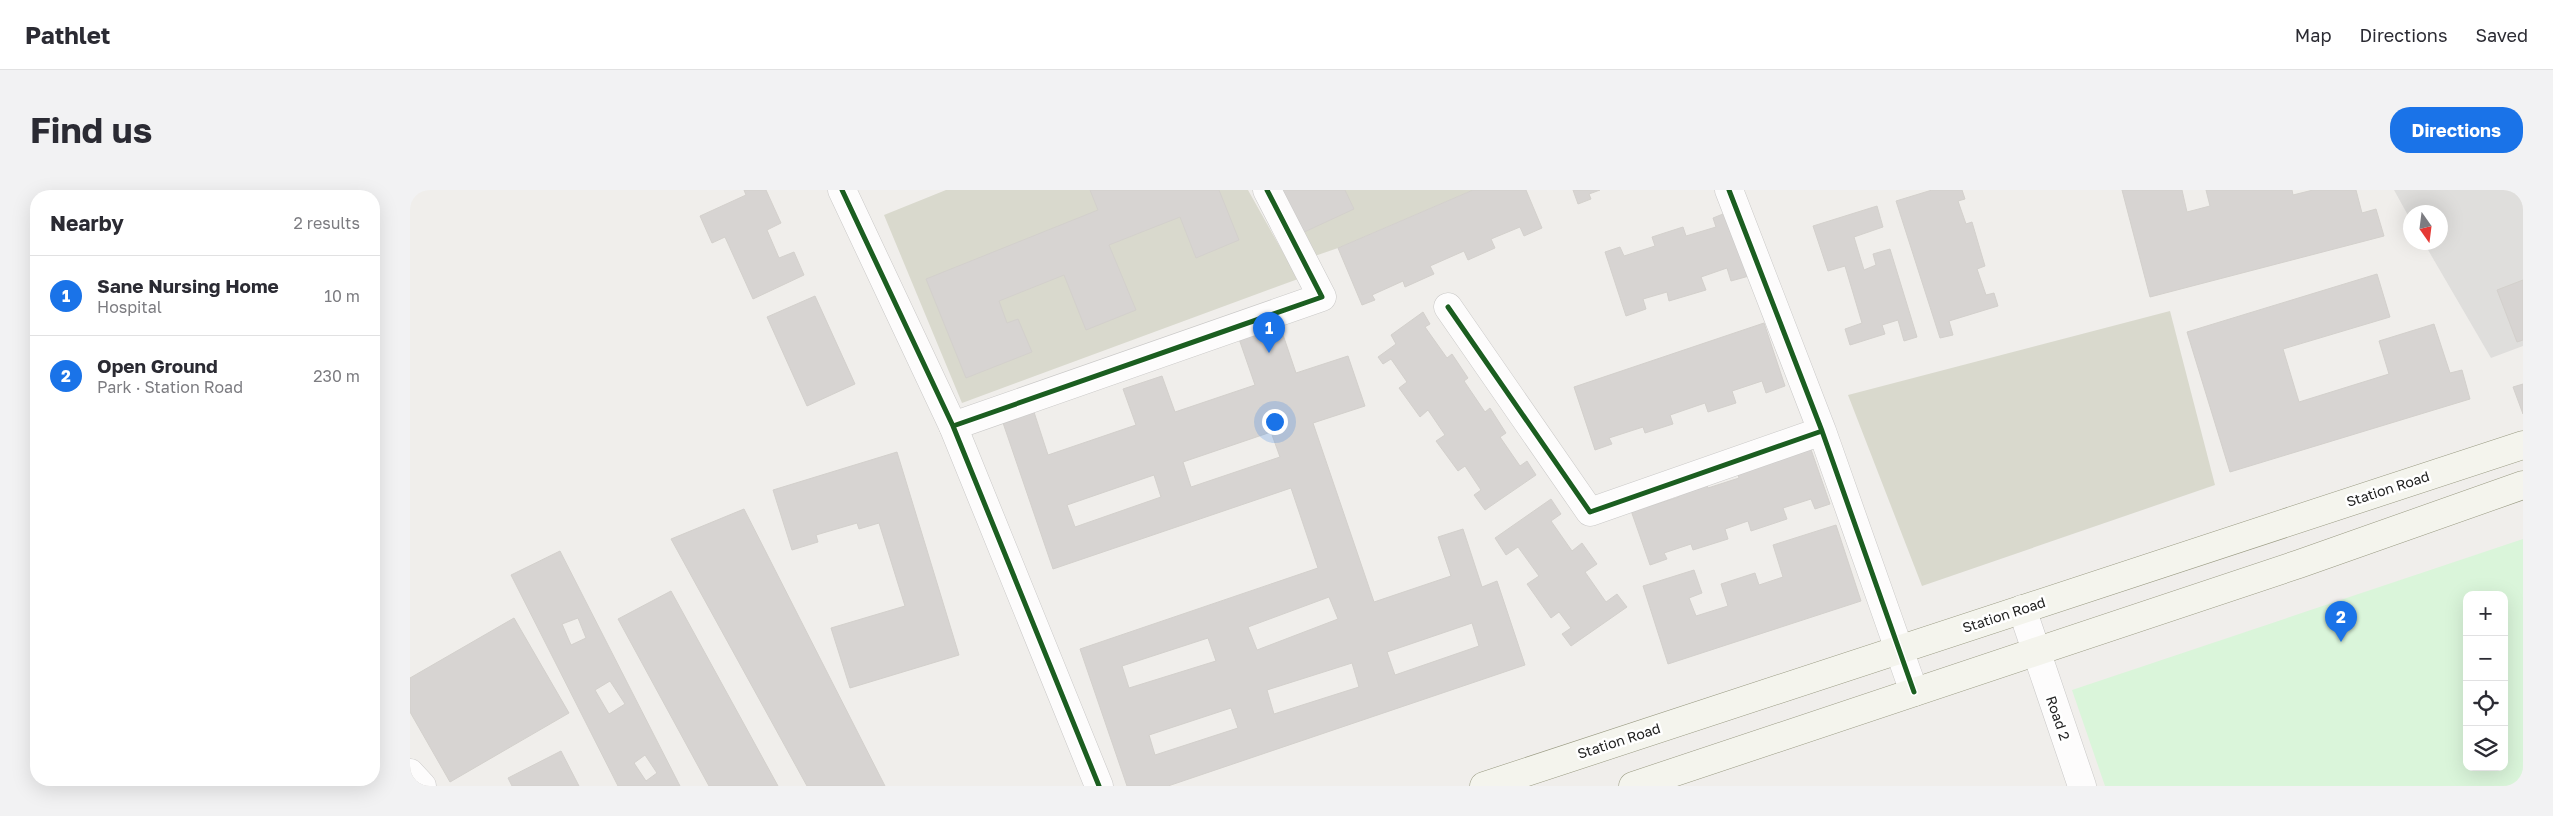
<!DOCTYPE html>
<meta charset="utf-8">
<style>
:root{--surface:#fff;--page:#f2f2f3;--text:#2b2b33;--muted:#7c7c81;--line:#e1e1e2;--accent:#1a73e8}
body{margin:0;font-family:"Golos Text",sans-serif;background:var(--page);color:var(--text)}
.controls{position:absolute;right:15px;bottom:15px;display:grid;overflow:hidden;border-radius:10px;box-shadow:0 5px 20px #0002}
.controls button{width:45px;height:45px;display:grid;place-items:center;padding:0;border:0;border-bottom:1px solid var(--line);background:var(--surface);color:var(--text);font:25px sans-serif}
.compass{position:absolute;left:1993px;top:15px;width:45px;height:45px;border-radius:50%;background:var(--surface);box-shadow:0 5px 20px #0002;rotate:166deg}
.you{position:absolute;left:864px;top:231px;width:18px;height:18px;margin:-12px;border:4px solid #fff;border-radius:50%;background:#1a73e8;box-shadow:0 0 0 8px #1a73e833}
.badge{display:grid;place-items:center;width:32px;height:32px;border-radius:50%;background:var(--accent);color:#fff;font-size:16px;font-weight:700}
.pin{position:absolute;translate:-50% -41px;filter:drop-shadow(0 1px 2px #0008)}
.pin::after{content:'';position:absolute;top:26px;width:18px;height:15px;background:inherit;clip-path:polygon(0 0,100% 0,50% 100%)}
.list{margin:0;padding:0;list-style:none}
h2{display:flex;justify-content:space-between;align-items:center;height:65px;margin:0;padding:0 20px;font-size:21px}
h2 small{font-size:16px;font-weight:400;color:var(--muted)}
.list li{display:grid;grid-template-columns:32px 1fr auto;gap:15px;align-items:center;box-sizing:border-box;height:80px;padding:0 20px;border-top:1px solid var(--line)}
.list b{display:block;font-size:19px;white-space:nowrap}
.list p{margin:0;font-size:16px;white-space:nowrap;color:var(--muted)}
.list em{font-size:16px;font-style:normal;color:var(--muted)}
.icon{flex:none;width:28px;height:28px;fill:none;stroke:currentColor;stroke-width:2;stroke-linecap:round;stroke-linejoin:round}
.map{position:relative;flex:none;width:2113px;height:596px;overflow:hidden;border-radius:20px}
header{display:flex;align-items:center;gap:30px;box-sizing:border-box;height:70px;padding:0 25px;background:var(--surface);border-bottom:1px solid var(--line)}
header strong{font-size:24px}
nav{display:flex;gap:28px;margin-inline-start:auto;font-size:18px}
.intro{display:flex;align-items:center;justify-content:space-between;box-sizing:border-box;height:120px;padding:0 30px}
h1{margin:0;font-size:35px}
.button{padding:12px 22px;border-radius:20px;background:var(--accent);color:#fff;font-size:18px;font-weight:700}
main{display:flex;gap:30px;padding:0 30px}
aside{flex:1;background:var(--surface);border-radius:20px;box-shadow:0 5px 20px #0002}
.map>svg:first-child{display:block}
.residential{fill:#dfdedc}
.construction{fill:#d9d9cd}
.park{fill:#daf5da;fill-rule:evenodd}
.building{fill:#d7d4d2;stroke:#d3d0cc;fill-rule:evenodd}
.lines{fill:none;stroke-linecap:round;stroke-linejoin:round}
.minor-casing{stroke:#c9c8c7;stroke-width:29}
.tertiary-casing{stroke:#c9c8c7;stroke-width:29}
.secondary-casing{stroke:#999a82;stroke-width:29}
.minor{stroke:#fdfcfc;stroke-width:28}
.tertiary{stroke:#fdfcfc;stroke-width:28}
.secondary{stroke:#f4f4ed;stroke-width:28}
.cycleway-casing{stroke:#fff;stroke-width:8}
.cycleway{stroke:#1b5e20;stroke-width:5}
.labels{text-anchor:middle;stroke-width:5;stroke-linejoin:round;paint-order:stroke}
.street-label{font-size:14px;fill:#222;stroke:#fff}
</style>
<header>
<strong>Pathlet</strong>
<nav><a>Map</a><a>Directions</a><a>Saved</a></nav>
</header>
<div class="intro"><h1>Find us</h1><a class="button">Directions</a></div>
<main>
<aside>
<h2>Nearby<small>2 results</small></h2>
<ul class="list">
<li><span class="badge">1</span><div><b>Sane Nursing Home</b><p>Hospital</p></div><em>10 m</em></li>
<li><span class="badge">2</span><div><b>Open Ground</b><p>Park · Station Road</p></div><em>230 m</em></li>
</ul>
</aside>
<div class="map">
<svg width="2113" height="596" viewBox="0 0 2113 596">
<rect width="100%" height="100%" fill="#f0eeeb"/>
<!-- residential -->
<path class="residential" d="M1984,0H2113V156L2081,168L2014,53L2030,52V22H2000V29Z"/>
<!-- construction -->
<path class="construction" d="M536,0H838L888,89L552,213L474,25Z
M866,0H1063L928,58L899,68Z
M1760,121L1805,295L1512,396L1438,205Z"/>
<!-- park -->
<path class="park" d="M2113,349V596H1695L1662,500ZM2057,405H2094V577H2057Z"/>
<!-- building -->
<path class="building" d="M334,0H356L371,33L357,40L369,68L384,62L394,85L343,109L315,47L302,53L290,26L336,5Z
M680,0H809L829,50L786,68L770,27L699,55L726,120L676,140L654,85L589,111L597,133L608,129L622,162L556,188L516,89L688,20Z
M869,0H935L944,19L890,44Z
M1063,0H1116L1132,38L1114,46L1110,37L1081,49L1085,58L1058,70L1054,61L1020,76L1024,84L995,97L993,91L962,105L965,110L952,115L928,58Z
M1163,0H1190L1179,4L1181,9L1168,14Z
M1522,0H1552L1555,9L1548,11L1556,34L1562,32L1575,76L1567,79L1576,105L1584,103L1588,116L1539,131L1543,145L1530,148L1486,11Z
M1712,0H1772L1777,22L1800,16L1796,0H1882L1883,5L1903,0H1946L1952,23L1966,19L1974,46L1740,107Z
M2101,0H2113V5Z
M1467,16L1473,37L1444,47L1454,80L1466,75L1463,64L1480,59L1507,147L1494,151L1488,130L1472,135L1475,144L1440,155L1435,139L1452,133L1435,76L1418,81L1403,36Z
M1318,22L1339,86L1321,91L1317,78L1291,87L1296,100L1259,111L1257,102L1233,109L1236,119L1216,126L1195,62L1210,57L1214,66L1245,56L1242,47L1273,37L1276,46L1306,37L1303,28Z
M1967,84L1980,127L1873,159L1889,212L1979,184L1969,151L2024,134L2040,183L2052,180L2060,209L1820,282L1777,142Z
M2113,90V150L2107,152L2087,100Z
M405,106L445,194L397,216L357,127Z
M1013,122L1020,134L1015,137L1037,168L1042,164L1058,188L1054,191L1075,222L1080,218L1096,243L1090,247L1110,276L1117,271L1126,285L1075,320L1064,305L1071,300L1055,276L1048,281L1026,251L1035,245L1018,220L1010,227L989,198L997,192L981,169L973,174L968,167L986,154L981,145Z
M869,133L886,183L938,166L955,216L903,233L964,412L1041,386L1028,347L1053,339L1072,397L1087,391L1115,475L758,596H717L670,459L908,378L881,298L643,379L591,227L622,216L638,265L726,235L713,199L752,186L765,222L845,195L828,146ZM861,242L870,267L781,297L773,272ZM744,285L751,307L665,337L657,315ZM919,407L928,429L847,460L838,437ZM1062,433L1069,456L985,485L977,462ZM798,448L806,471L719,498L712,476ZM942,473L949,497L864,524L857,500ZM821,518L828,538L745,565L739,545Z
M1354,133L1375,196L1356,203L1352,191L1322,201L1326,213L1298,222L1295,213L1260,225L1263,234L1235,243L1233,237L1199,248L1202,254L1185,260L1164,197Z
M2113,194V224L2103,197Z
M1398,251L1420,314L1405,319L1401,309L1373,318L1377,329L1341,341L1338,331L1315,339L1318,349L1283,360L1281,354L1254,363L1257,369L1240,375L1218,312L1233,307L1237,317L1269,307L1266,296L1294,286L1298,298L1329,288L1325,276Z
M487,262L549,465L440,498L421,438L495,416L469,333L449,339L447,333L406,345L408,352L382,360L363,300Z
M1141,309L1151,324L1141,331L1162,361L1172,353L1187,374L1175,382L1196,412L1207,404L1217,417L1161,456L1152,444L1161,438L1149,422L1141,428L1117,394L1129,386L1108,357L1096,365L1085,348Z
M334,319L475,596H397L261,349Z
M1426,335L1451,411L1258,474L1233,396L1284,380L1292,403L1279,408L1286,426L1318,416L1311,394L1345,383L1349,395L1373,387L1363,355Z
M150,361L270,596H208L101,385Z
M261,401L368,596H299L208,429Z
M104,428L159,523L40,592L0,522V488Z
M168,428L176,448L161,455L152,434Z
M200,491L215,514L199,524L185,500Z
M151,561L169,596H102L98,588Z
M235,565L247,583L236,591L224,573Z"/>
<g class="lines">
<!-- minor casing -->
<g class="minor-casing">
<path id="minor" d="M1319,0L1412,241L1504,502
M1038,117L1180,322L1412,241
M543,236L912,107L857,0
M1612,419L1672,596
M0,583L12,596"/>
</g>
<!-- tertiary casing -->
<g class="tertiary-casing">
<path id="tertiary" d="M432,0L543,236L689,596"/>
</g>
<!-- secondary casing -->
<g class="secondary-casing">
<path id="secondary" d="M1074,596L2113,255
M1223,596L1889,374L2113,295"/>
</g>
<!-- minor -->
<use href="#minor" class="minor"/>
<!-- tertiary -->
<use href="#tertiary" class="tertiary"/>
<!-- secondary -->
<use href="#secondary" class="secondary"/>
<!-- cycleway casing -->
<g class="cycleway-casing">
<path id="cycleway" d="M432,0L543,236L689,596
M1319,0L1412,241L1504,502
M1038,117L1180,322L1412,241
M543,236L912,107L857,0"/>
</g>
<!-- cycleway -->
<use href="#cycleway" class="cycleway"/>
</g>
<g class="labels">
<!-- street labels -->
<g class="street-label">
<text transform="translate(1978 299) rotate(-18)" y="5">Station Road</text>
<text transform="translate(1594 425) rotate(-18)" y="5">Station Road</text>
<text transform="translate(1648 528) rotate(71)" y="5">Road 2</text>
<text transform="translate(1209 551) rotate(-18)" y="5">Station Road</text>
</g>
</g>
</svg>
<div class="controls">
<button>+</button>
<button>−</button>
<button><svg class="icon" aria-label="locate" viewBox="0 0 24 24"><circle cx="12" cy="12" r="6"/><path d="M12 2v4M12 18v4M2 12h4M18 12h4"/></svg></button>
<button><svg class="icon" aria-label="layers" viewBox="0 0 24 24"><path d="M12 4l9 5-9 5-9-5zM3 14l9 5 9-5"/></svg></button>
</div>
<svg class="compass" viewBox="-18 -18 36 36"><path d="M0-13l5 13h-10z" fill="#e53935"/><path d="M0 13l5-13h-10z" fill="#7c7c81"/></svg>
<div class="you"></div>
<div class="pin badge" style="left:859px;top:163px">1</div>
<div class="pin badge" style="left:1931px;top:452px">2</div>
</div>
</main>
